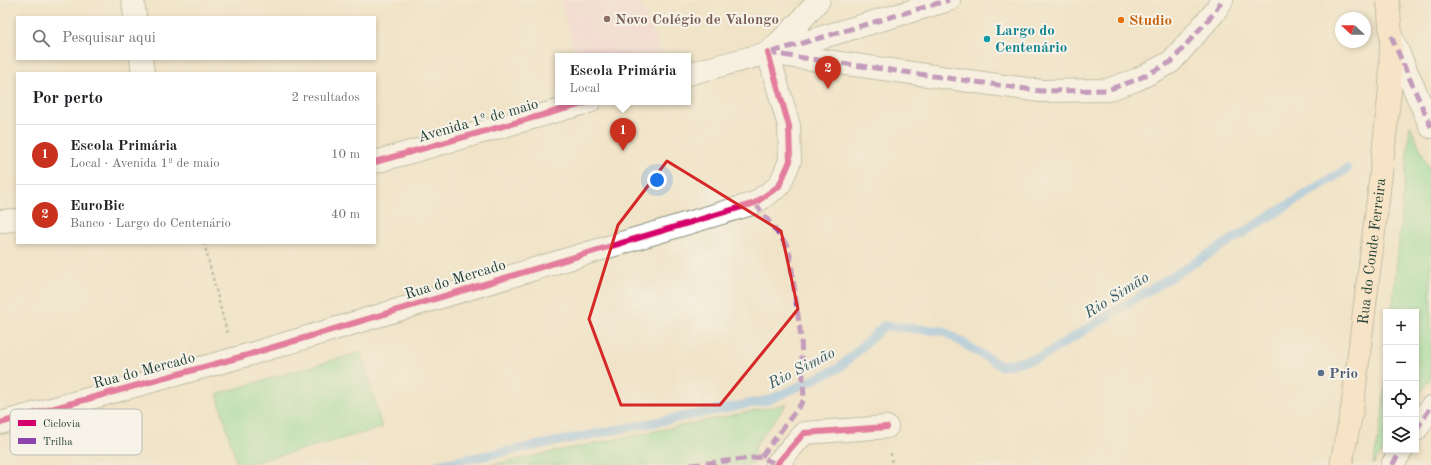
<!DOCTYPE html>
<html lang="pt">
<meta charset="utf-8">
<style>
:root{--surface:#fff;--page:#f6f6f6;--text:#202124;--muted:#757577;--line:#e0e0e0;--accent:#c8321e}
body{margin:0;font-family:"Old Standard TT",serif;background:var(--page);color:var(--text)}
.controls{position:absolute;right:12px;bottom:12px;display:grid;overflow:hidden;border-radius:0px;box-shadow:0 2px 6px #0003}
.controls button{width:36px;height:36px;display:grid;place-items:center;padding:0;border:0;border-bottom:1px solid var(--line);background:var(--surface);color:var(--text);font:20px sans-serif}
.compass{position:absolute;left:1335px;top:12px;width:36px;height:36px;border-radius:50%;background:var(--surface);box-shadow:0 2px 6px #0003;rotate:291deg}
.you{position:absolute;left:657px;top:180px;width:14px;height:14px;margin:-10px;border:3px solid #fff;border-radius:50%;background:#1a73e8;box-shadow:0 0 0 6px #1a73e833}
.badge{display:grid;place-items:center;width:26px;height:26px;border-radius:50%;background:var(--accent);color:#fff;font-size:13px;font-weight:700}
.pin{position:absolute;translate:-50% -33px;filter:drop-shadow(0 1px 2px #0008)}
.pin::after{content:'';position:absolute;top:21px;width:14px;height:12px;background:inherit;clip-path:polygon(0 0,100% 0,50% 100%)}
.popup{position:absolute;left:555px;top:53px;width:136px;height:52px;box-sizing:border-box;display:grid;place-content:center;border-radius:0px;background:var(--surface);filter:drop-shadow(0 1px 3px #0005);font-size:13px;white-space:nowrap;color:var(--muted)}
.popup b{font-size:15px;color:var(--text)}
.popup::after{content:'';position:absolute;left:50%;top:100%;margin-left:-8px;border:8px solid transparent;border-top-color:var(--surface)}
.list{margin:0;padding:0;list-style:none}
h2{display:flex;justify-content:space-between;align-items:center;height:52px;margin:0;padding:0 16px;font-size:17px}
h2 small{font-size:13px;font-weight:400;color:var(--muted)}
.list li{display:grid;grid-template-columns:26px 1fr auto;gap:12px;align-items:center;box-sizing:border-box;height:60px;padding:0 16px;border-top:1px solid var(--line)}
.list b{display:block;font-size:15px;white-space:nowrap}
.list p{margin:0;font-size:13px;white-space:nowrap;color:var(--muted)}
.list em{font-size:13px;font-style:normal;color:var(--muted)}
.icon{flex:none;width:22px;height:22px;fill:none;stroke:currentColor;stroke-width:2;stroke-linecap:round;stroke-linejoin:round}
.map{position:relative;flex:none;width:1431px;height:465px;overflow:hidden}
.search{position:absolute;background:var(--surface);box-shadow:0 2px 6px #0003;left:16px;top:16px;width:360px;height:44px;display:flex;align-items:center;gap:10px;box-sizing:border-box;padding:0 14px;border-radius:0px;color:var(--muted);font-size:15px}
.panel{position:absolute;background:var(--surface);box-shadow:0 2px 6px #0003;left:16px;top:72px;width:360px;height:172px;border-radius:0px}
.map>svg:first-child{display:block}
.built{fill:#f4cfdd}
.garden{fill:#88dd9f;stroke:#548d6a}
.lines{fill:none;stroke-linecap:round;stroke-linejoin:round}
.stream{stroke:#7fbaf0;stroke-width:9}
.pedestrian-casing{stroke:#88907e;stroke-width:24}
.minor-casing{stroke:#88907e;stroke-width:24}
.secondary-casing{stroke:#88907e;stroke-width:24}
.path{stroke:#88907e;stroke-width:2.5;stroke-dasharray:3 3;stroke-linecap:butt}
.pedestrian{stroke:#fff;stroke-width:22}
.minor{stroke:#fff;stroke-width:22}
.secondary{stroke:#ffe4c6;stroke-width:22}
.quiet{stroke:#8e44ad;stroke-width:5;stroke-dasharray:10 5;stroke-linecap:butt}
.cycleway-casing{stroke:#f7f3e8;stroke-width:8}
.cycleway{stroke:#d6006c;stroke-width:6}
.marked{fill:none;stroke:#d62828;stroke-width:3;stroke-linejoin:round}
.education-dot{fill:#8d6e63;stroke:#f7f3e8;stroke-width:1.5}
.food-dot{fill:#e8710a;stroke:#f7f3e8;stroke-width:1.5}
.culture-dot{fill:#0f9aa8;stroke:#f7f3e8;stroke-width:1.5}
.service-dot{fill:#5c6f8a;stroke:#f7f3e8;stroke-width:1.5}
.labels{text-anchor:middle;stroke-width:4;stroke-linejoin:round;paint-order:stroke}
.education-label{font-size:15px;font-weight:bold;fill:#785e54;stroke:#f7f3e8;text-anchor:start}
.food-label{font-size:15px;font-weight:bold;fill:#c56008;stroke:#f7f3e8;text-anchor:start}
.culture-label{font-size:15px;font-weight:bold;fill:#0d838f;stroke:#f7f3e8;text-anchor:start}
.street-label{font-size:15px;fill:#1f3d34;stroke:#f7f3e8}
.service-label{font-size:15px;font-weight:bold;fill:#4e5e75;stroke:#f7f3e8;text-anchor:start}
.water-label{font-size:16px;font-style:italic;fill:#375c63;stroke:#f7f3e8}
.key{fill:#f7f3e8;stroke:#b6bcb2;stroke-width:1}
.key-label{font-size:11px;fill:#1f3d34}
</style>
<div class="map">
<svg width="1431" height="465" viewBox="0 0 1431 465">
<rect width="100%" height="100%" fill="#f7f3e8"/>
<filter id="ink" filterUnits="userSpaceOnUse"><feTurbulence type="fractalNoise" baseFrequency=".025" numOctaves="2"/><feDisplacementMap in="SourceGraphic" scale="8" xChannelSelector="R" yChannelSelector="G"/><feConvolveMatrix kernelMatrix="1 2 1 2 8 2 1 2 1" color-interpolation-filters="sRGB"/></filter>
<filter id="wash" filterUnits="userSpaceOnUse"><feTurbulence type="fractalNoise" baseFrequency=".012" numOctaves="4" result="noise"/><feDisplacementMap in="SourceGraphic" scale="16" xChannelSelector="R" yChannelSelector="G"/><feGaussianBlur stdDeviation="0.9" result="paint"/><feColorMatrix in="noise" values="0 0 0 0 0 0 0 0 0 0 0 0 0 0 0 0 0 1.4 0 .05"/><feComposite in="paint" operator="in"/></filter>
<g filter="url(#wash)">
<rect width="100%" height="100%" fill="#f0e3c7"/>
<!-- built -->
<path class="built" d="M561,0H639L662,53L653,56H575Z"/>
<!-- garden -->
<path class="garden" d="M1410,125L1431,173V377L1416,400V312H1392Z
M361,352L382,428L244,465H237L217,394Z
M1386,374V446L1373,465L1382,417Z
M787,404L756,444L752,465H490Z"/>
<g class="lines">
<!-- stream -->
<path class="stream" d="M437,465L769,400L839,368L884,326L943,331L1001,366L1041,357L1347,169"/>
</g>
</g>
<g filter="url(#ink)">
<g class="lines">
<!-- pedestrian casing -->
<g class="pedestrian-casing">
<path id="pedestrian" d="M775,51L949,0
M768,53L1041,91L1107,90L1136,80L1171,62L1214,13L1222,0"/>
</g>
<!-- minor casing -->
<g class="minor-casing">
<path id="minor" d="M133,0L135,17
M1391,36L1431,127
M768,53L797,25L819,0
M141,59L143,73
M688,74L768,53
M375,162L589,102
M0,221L17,220
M0,423L244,356L755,203L779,186L790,161L789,126L768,53
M1416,430L1431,407
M776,465L804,433L887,427
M1392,465L1402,450"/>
</g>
<!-- secondary casing -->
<g class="secondary-casing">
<g id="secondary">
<path id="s1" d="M1341,465L1352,410L1379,191L1390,90L1391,36L1388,0"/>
</g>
</g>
<!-- path -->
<path class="path" d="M204,243L227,333
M891,453L892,465"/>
<!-- pedestrian -->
<use href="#pedestrian" class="pedestrian"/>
<!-- minor -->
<use href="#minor" class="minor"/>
<!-- secondary -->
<use href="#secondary" class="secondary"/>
<!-- quiet -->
<path class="quiet" d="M1391,36L1431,127
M772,52L949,0
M768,53L1041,91L1107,90L1136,80L1171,62L1214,13L1222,0
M755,203L789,248L801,338L804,400L761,457
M1416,430L1431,407
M691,465L761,457L776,464
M1392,465L1402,450"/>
<!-- cycleway casing -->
<g class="cycleway-casing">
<path id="cycleway" d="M375,162L589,102
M0,423L244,356L755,203L779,186L790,161L789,126L768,53
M776,465L804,433L887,427"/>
</g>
<!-- cycleway -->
<use href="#cycleway" class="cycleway"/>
</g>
</g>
<!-- marked area -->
<path d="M0 0H1431V465H0ZM667,161L781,231L798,309L720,405H621L589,319L618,225Z" fill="#f0e3c7" fill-opacity=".55" fill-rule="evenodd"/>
<path class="marked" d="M667,161L781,231L798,309L720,405H621L589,319L618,225Z"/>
<!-- markers -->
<circle class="education-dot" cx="607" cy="19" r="4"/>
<circle class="food-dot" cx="1121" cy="20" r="4"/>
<circle class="culture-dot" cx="987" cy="39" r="4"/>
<circle class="service-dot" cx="1321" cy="373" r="4"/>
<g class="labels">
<!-- education labels -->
<g class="education-label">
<text x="615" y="24">Novo Colégio de Valongo</text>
</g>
<!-- food labels -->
<g class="food-label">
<text x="1129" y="25">Studio</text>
</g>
<!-- culture labels -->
<g class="culture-label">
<text x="995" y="35">Largo do<tspan x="995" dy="17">Centenário</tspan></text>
</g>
<!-- street labels -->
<g class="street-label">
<text transform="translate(478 120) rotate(-16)" y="5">Avenida 1º de maio</text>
<text dy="5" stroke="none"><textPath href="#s1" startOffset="216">Rua do Conde Ferreira</textPath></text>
<text transform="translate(455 279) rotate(-17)" y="5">Rua do Mercado</text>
<text transform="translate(144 370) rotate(-15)" y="5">Rua do Mercado</text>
</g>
<!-- service labels -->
<g class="service-label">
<text x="1329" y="378">Prio</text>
</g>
<!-- water labels -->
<g class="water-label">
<text transform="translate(1116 294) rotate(-32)" y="6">Rio Simão</text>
<text transform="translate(801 367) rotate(-27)" y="6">Rio Simão</text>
</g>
</g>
<!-- legend -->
<rect x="10" y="409" width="132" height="46" rx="6" class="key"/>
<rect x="18" y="420" width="18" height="6" fill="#d6006c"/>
<rect x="18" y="438" width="18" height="6" fill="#8e44ad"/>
<g class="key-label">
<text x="43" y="427">Ciclovia</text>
<text x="43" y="445">Trilha</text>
</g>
</svg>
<div class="controls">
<button>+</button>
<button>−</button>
<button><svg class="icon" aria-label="locate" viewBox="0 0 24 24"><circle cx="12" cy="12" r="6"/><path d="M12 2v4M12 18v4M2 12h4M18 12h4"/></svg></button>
<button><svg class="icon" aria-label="layers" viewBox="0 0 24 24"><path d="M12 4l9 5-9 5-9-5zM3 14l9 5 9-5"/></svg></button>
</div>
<svg class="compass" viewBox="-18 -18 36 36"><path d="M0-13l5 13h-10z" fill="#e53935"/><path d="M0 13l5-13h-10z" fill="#757577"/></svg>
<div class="you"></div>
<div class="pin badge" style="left:623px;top:151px">1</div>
<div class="popup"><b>Escola Primária</b>Local</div>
<div class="pin badge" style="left:828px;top:89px">2</div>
<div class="search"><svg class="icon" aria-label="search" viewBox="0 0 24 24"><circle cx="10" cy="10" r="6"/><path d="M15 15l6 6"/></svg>Pesquisar aqui</div>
<section class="panel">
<h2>Por perto<small>2 resultados</small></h2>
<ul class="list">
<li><span class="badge">1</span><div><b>Escola Primária</b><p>Local · Avenida 1º de maio</p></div><em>10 m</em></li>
<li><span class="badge">2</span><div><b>EuroBic</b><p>Banco · Largo do Centenário</p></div><em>40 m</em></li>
</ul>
</section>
</div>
